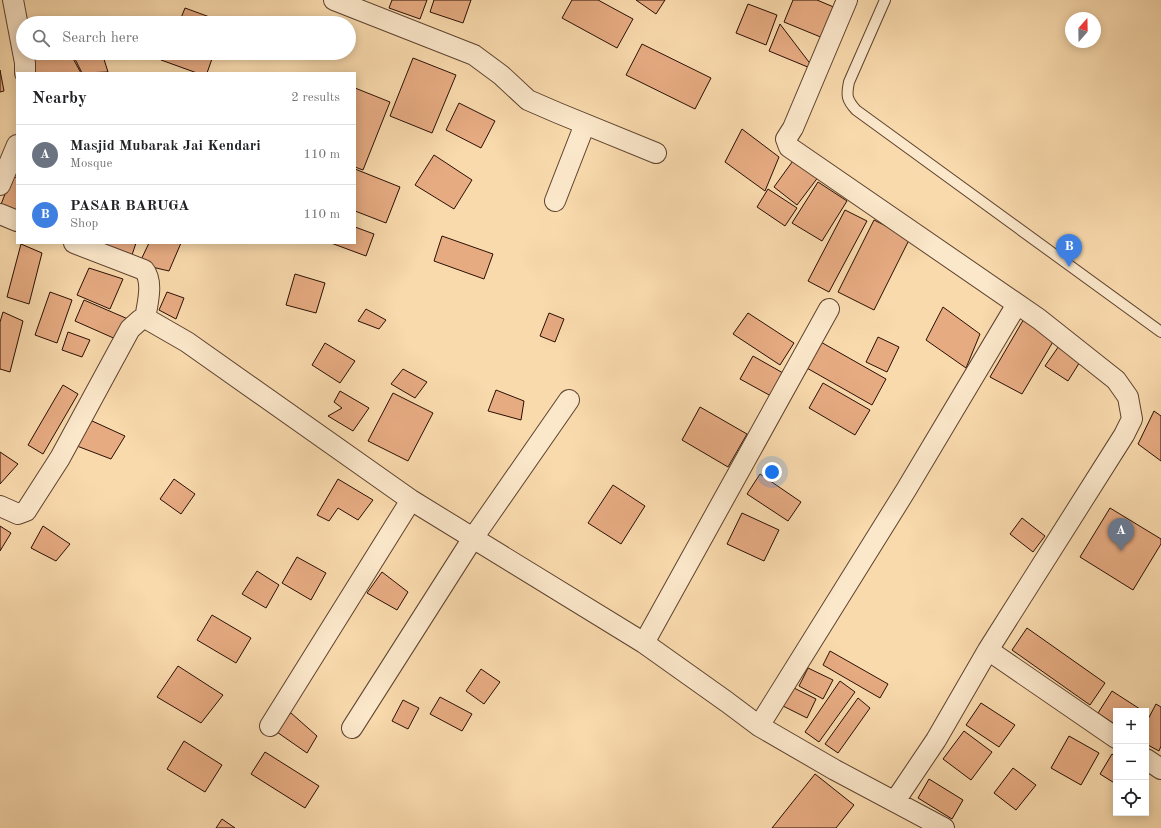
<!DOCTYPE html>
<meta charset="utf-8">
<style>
:root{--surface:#fff;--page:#f2f2f2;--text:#202124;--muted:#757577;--line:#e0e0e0;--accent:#8f2418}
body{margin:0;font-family:"Old Standard TT",serif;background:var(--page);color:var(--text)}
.controls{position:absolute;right:12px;bottom:12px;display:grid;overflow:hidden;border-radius:0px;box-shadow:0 2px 10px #0003}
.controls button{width:36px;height:36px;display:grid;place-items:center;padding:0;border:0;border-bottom:1px solid var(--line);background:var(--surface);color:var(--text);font:20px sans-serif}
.compass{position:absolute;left:1065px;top:12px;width:36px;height:36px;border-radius:50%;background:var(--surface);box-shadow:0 2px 10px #0003;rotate:20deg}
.you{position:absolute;left:772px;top:472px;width:14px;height:14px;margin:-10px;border:3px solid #fff;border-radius:50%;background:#1a73e8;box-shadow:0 0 0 6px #1a73e833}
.badge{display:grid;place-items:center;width:26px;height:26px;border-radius:50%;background:var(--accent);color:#fff;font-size:13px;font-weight:700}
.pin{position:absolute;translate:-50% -33px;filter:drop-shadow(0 1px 2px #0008)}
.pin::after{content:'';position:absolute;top:21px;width:14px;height:12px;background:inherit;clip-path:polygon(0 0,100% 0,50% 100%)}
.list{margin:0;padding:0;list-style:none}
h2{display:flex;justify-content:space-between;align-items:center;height:52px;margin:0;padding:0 16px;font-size:17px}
h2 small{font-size:13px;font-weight:400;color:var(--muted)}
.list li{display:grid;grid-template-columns:26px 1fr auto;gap:12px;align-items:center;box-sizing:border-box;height:60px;padding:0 16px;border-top:1px solid var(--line)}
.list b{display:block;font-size:15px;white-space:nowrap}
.list p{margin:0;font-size:13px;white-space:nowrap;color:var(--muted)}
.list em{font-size:13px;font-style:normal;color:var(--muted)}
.icon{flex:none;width:22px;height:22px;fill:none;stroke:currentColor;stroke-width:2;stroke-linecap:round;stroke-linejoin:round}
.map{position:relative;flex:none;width:1161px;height:828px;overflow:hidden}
.search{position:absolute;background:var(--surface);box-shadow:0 2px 10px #0003;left:16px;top:16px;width:340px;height:44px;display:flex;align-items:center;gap:10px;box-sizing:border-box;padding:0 14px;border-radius:22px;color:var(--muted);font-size:15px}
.panel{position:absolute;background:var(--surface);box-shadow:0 2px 10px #0003;left:16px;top:72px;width:340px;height:172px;border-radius:0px}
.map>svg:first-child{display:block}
.building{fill:#e7ab82;stroke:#290f03}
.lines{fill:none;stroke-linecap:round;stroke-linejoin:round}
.service-casing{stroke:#5d422e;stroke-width:12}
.minor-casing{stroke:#5d422e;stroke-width:22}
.service{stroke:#fbe7ca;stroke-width:10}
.minor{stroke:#fbe7ca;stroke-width:20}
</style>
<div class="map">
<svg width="1161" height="828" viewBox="0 0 1161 828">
<rect width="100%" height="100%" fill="#f9daad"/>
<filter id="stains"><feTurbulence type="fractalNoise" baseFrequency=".005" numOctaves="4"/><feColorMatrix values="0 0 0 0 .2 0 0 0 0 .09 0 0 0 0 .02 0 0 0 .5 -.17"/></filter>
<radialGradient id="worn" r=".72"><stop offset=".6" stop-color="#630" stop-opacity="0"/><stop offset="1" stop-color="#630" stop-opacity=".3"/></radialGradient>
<!-- building -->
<path class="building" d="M392,0H427L420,19L389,8Z
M434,0H471L463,23L430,12Z
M572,0H598L633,19L617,48L562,18Z
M636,0H665L656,14Z
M793,0H817L836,8L823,38L784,22Z
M748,4L777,15L766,45L736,33Z
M185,8L226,23H179Z
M780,24L815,70L769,51Z
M642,44L711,78L695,109L626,75Z
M28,53H70L81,73H35Z
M72,53H102L108,72L82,73Z
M163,53H214L207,73H197L161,60Z
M413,58L456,75L432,133L390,116Z
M0,70L4,91L0,92Z
M355,88L390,102L363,170L355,167Z
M459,103L495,121L481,148L446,130Z
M742,129L779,157L765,191L725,162Z
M434,155L472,180L454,209L415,185Z
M795,158L819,176L797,205L774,187Z
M355,169L400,187L386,223L355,211Z
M12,176L17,178V214L0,207Z
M818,182L847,201L822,241L792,223Z
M768,189L797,208L785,226L757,207Z
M845,210L867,221L829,292L808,281Z
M874,220L910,238L874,310L838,292Z
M355,227L374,234L366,256L331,243H355Z
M442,236L493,254L484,279L434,261Z
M101,243H136L131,258Z
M149,243H181L169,271L139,264Z
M21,244L42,253L29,304L7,297Z
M89,268L123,279L110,309L77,295Z
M295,274L325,283L316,313L286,305Z
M50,292L72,300L57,343L35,335Z
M167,292L184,298L176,319L159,310Z
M84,300L128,319L118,340L75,321Z
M943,307L980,334L966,368L926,340Z
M366,309L386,320L379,329L358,321Z
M3,312L23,321L10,372L0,369V322Z
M549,313L564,319L555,342L540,336Z
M748,313L794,343L780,365L733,334Z
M1025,317L1057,335L1022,394L990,377Z
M68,332L90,340L82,357L62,350Z
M878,337L899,347L887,372L866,362Z
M819,341L886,379L872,405L805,367Z
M325,343L355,361L340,383L312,365Z
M1061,343L1083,357L1068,381L1045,366Z
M753,356L783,373L771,396L740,379Z
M403,369L427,382L415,398L391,384Z
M823,383L870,410L855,435L809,408Z
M63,385L78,394L43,454L28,445Z
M496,390L524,401L521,420L488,411Z
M340,391L369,408L353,431L328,416L342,408L334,402Z
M393,393L433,413L408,461L368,441Z
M700,407L747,434L728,467L682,440Z
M1154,411L1161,416V461L1138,444Z
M90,420L125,436L111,459L77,446Z
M0,452L18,464L0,484Z
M760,474L801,502L788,521L747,494Z
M174,479L195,494L181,514L160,499Z
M338,479L373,500L358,520L338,508L329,521L317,515Z
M613,485L645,506L621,544L588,523Z
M1110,508L1161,539V544L1133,590L1080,557Z
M742,513L779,530L764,561L727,544Z
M1022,518L1045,536L1033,552L1010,534Z
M0,526L11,533L0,551Z
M43,526L70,544L56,561L31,548Z
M297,557L326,573L311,600L282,583Z
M257,571L279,585L266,608L242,594Z
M382,572L408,592L397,610L367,593Z
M212,615L251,638L236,663L197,640Z
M1027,628L1105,683L1090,705L1012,650Z
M830,651L888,684L880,698L823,665Z
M178,666L223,695L201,723L157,697Z
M808,668L833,680L823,699L799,686Z
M481,669L500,682L484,704L466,691Z
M840,681L855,692L819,742L805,732Z
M790,686L816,699L807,718L781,705Z
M1112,691L1143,711H1116V725L1098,713Z
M440,697L472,714L462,731L430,714Z
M858,698L870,708L838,753L825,744Z
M403,700L419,708L408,729L392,721Z
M981,703L1015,725L999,747L966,725Z
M1156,704L1161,707V746L1159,751L1146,744V723Z
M291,713L317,736L307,753L274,730Z
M964,731L992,752L971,780L943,759Z
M1069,736L1099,753L1081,785L1051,768Z
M184,741L222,765L205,792L167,769Z
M265,752L319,786L305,808L251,774Z
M1112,754L1116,757V784L1100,774Z
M1013,768L1036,785L1016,810L994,793Z
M815,774L854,805L836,828H772Z
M929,779L963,800L952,819L918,798Z
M222,819L235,828H216Z"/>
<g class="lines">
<!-- service casing -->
<g class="service-casing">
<path id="service" d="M885,0L849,82C846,96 847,100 856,110L1161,332"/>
</g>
<!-- minor casing -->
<g class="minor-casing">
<path id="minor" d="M13,0L25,63V73
M334,0L474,55L501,75L528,100L558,113L656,153
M847,0L793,128L786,139L789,147L1039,319L1116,380L1128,397L1132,419L1124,435L988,650
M0,185L17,145
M555,201L585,124
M0,214L17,221
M74,243L144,270C154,282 147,305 145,319
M0,506L18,514L26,511L60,458L130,329L140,320L147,319L187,342L411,500L644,643L727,702L759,726L835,770L944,828
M644,643L829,309
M270,726L411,500
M759,726L906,490L1017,304
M352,728L473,538L569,400
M1146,759L1161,769
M895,801L936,740L988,650L1116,738"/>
</g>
<!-- service -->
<use href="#service" class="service"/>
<!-- minor -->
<use href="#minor" class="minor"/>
</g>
<rect width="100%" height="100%" filter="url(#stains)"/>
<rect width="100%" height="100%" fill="url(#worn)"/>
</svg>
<div class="controls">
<button>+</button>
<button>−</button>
<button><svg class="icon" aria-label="locate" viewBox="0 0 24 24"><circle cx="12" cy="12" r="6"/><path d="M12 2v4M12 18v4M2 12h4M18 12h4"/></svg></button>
</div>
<svg class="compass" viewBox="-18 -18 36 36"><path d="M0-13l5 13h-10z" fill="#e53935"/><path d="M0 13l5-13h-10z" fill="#757577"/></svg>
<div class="you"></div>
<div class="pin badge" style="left:1121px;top:551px;background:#6b7280">A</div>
<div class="pin badge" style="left:1069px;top:267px;background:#3f7fe0">B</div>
<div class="search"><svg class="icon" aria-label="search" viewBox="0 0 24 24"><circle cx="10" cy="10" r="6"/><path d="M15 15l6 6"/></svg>Search here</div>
<section class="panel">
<h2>Nearby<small>2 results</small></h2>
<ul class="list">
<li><span class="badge" style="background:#6b7280">A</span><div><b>Masjid Mubarak Jai Kendari</b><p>Mosque</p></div><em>110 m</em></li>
<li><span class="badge" style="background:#3f7fe0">B</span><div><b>PASAR BARUGA</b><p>Shop</p></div><em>110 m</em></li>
</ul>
</section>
</div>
